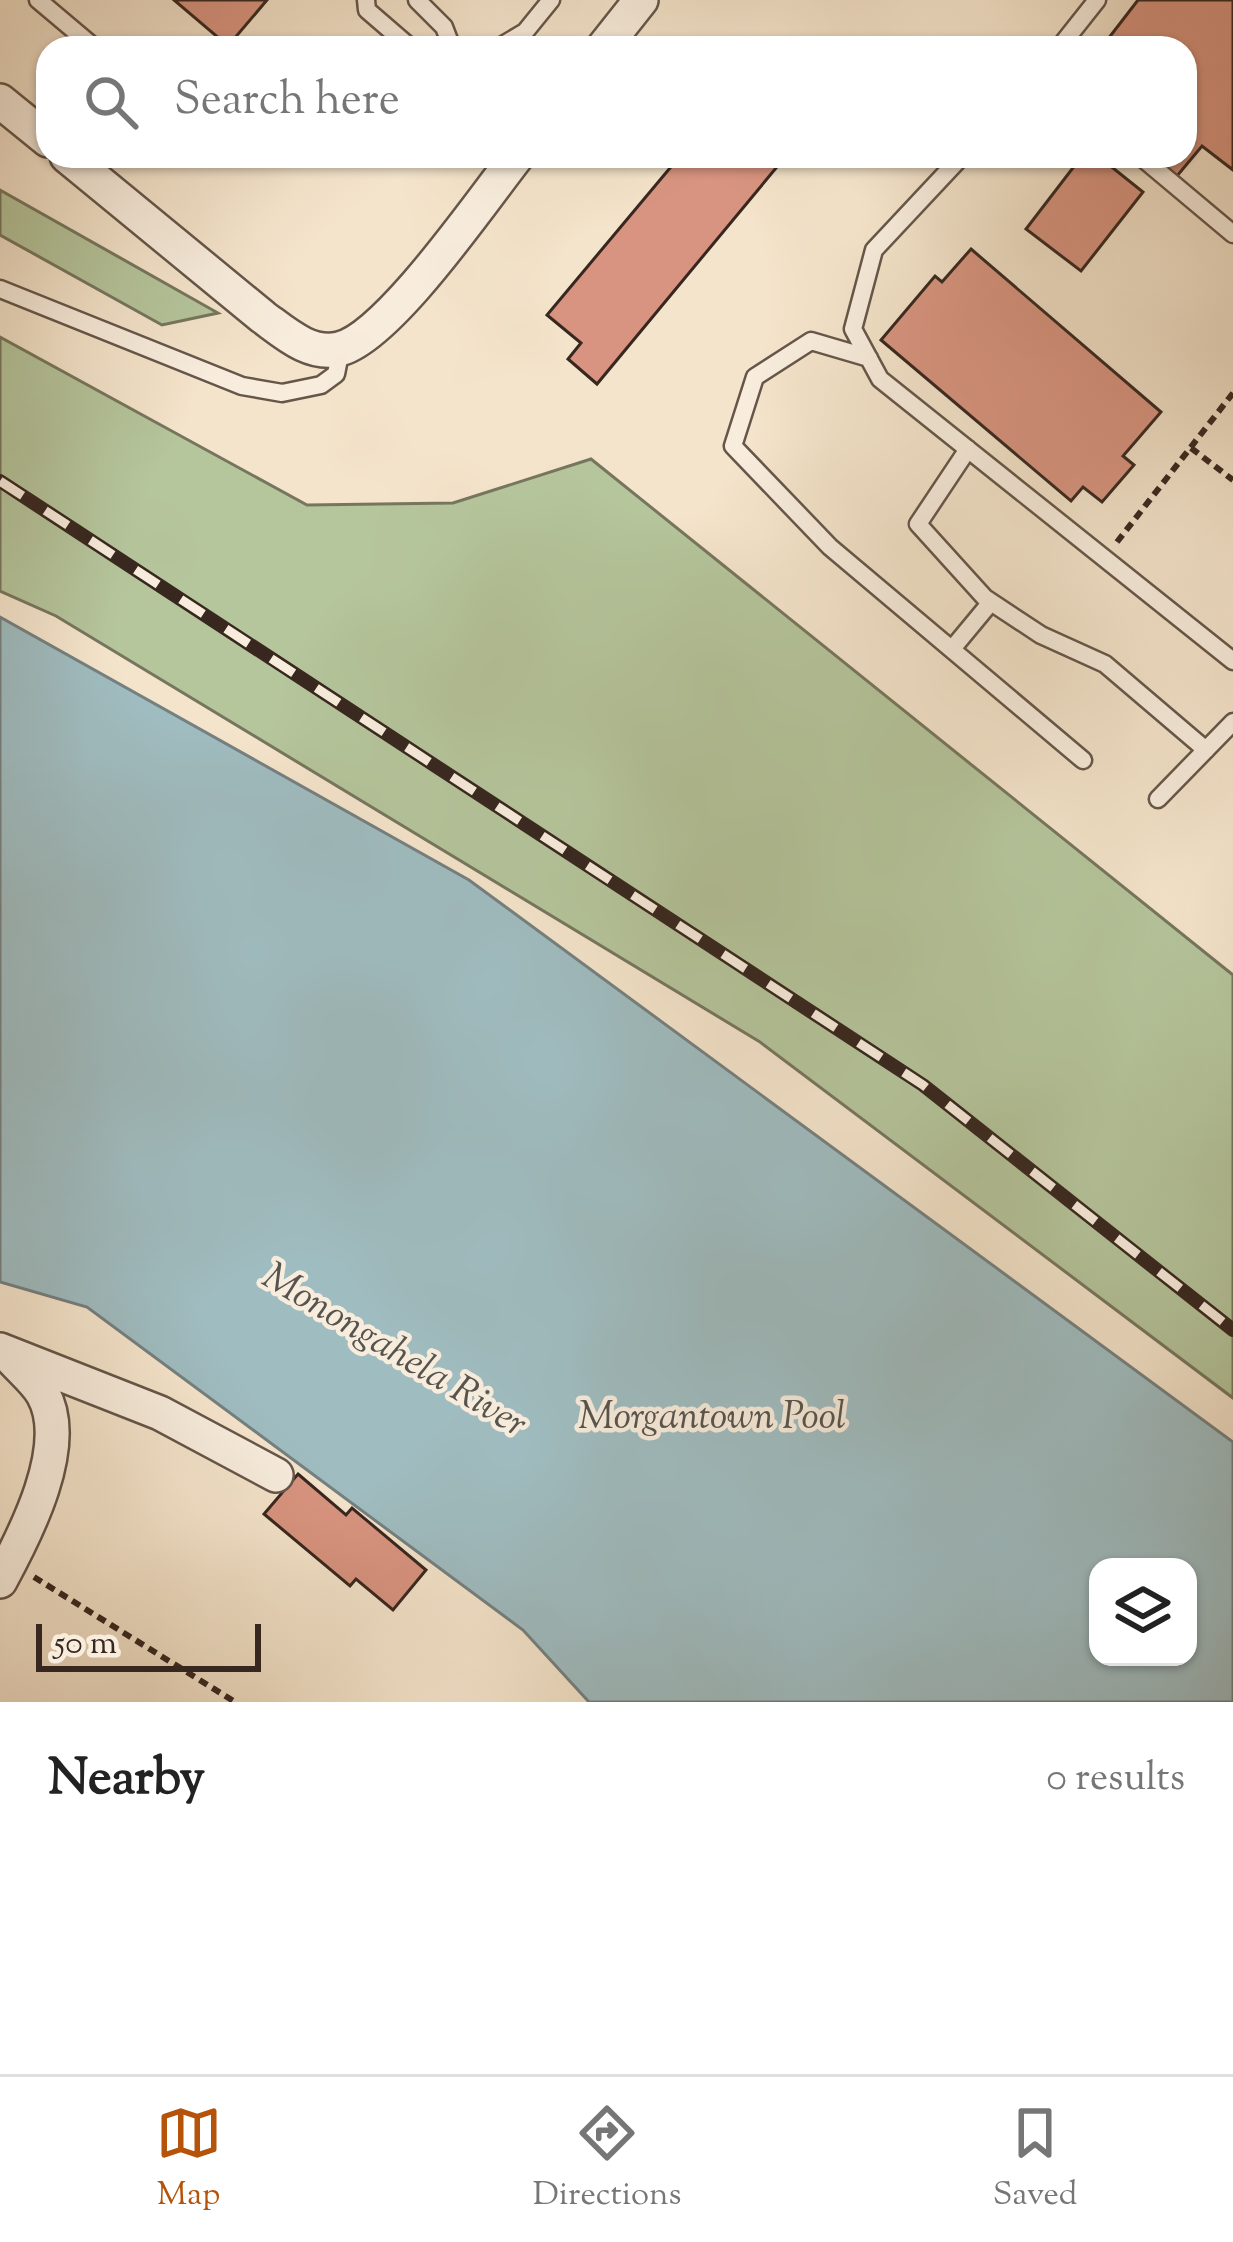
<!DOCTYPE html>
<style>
:root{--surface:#fff;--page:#f2f2f2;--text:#222;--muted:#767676;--line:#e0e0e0;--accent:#b45309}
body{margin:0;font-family:"Sorts Mill Goudy",serif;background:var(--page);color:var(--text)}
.controls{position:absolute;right:36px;bottom:36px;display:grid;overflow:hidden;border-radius:24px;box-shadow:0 3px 9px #0004}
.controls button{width:108px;height:108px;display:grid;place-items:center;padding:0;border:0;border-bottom:3px solid var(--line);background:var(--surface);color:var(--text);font:60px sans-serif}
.scale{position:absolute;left:36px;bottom:30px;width:225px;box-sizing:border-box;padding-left:12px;border:6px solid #37271f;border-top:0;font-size:33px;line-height:42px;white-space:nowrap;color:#37271f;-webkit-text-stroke:9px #f8eddd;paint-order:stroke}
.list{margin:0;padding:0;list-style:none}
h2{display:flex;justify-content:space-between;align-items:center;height:156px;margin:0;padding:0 48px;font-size:51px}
h2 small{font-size:39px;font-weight:400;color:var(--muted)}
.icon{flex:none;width:66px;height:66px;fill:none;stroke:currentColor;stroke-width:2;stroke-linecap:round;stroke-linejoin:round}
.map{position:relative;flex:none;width:1233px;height:1702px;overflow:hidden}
.search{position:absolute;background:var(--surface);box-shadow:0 3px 9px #0004;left:36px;right:36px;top:36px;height:132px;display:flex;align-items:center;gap:30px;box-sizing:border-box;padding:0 42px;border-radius:36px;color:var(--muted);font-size:45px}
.sheet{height:372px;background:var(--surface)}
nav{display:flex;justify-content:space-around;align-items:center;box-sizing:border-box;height:168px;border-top:3px solid var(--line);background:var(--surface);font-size:33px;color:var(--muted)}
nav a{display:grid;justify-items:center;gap:6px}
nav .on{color:var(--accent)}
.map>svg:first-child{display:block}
.green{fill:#b5c59c;stroke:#76765e;stroke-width:3}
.water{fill:#9fbcc0;stroke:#758080;stroke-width:3;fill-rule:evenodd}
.building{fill:#d89480;stroke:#37271f;stroke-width:3}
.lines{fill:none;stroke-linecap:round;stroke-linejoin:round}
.lane-casing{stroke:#66564a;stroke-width:21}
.street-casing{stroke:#66564a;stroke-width:38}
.path{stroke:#37271f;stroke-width:6;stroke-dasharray:9 6;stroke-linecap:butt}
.lane{stroke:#f8eddd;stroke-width:16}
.street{stroke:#f8eddd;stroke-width:33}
.rail-casing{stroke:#37271f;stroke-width:14}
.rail{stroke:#f8eddd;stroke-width:9;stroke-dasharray:27;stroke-linecap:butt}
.labels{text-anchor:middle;stroke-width:9;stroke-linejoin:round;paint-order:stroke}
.water-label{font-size:39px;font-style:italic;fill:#56544f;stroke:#f8eddd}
</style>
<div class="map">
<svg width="1233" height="1702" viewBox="0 0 1233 1702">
<rect width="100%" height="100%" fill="#f4e4cb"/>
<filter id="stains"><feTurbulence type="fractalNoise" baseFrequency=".00167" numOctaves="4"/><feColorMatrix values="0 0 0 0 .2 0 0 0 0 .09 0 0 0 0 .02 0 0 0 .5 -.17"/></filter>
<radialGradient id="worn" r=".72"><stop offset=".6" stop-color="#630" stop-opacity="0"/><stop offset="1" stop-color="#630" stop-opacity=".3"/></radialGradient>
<!-- green -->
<path class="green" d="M0,190L218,313L162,325L0,235Z
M0,337L307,505L453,503L591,459L1233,975V1398L760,1042L56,616L0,591Z"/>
<!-- water -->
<path class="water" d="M0,617L469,880L1233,1442V1702H589L523,1630L87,1307L0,1282ZM1098,1567H1188V1657H1098Z"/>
<!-- building -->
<path class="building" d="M174,0H267L228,46Z
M1138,0H1233V170L1202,146L1177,176L1152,156H1185V48H1101Z
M680,156H786L597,384L568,359L581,343L547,315Z
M1082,156H1098L1143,192L1081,271L1026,229Z
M971,249L1161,412L1123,456L1134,465L1102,502L1083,487L1071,501L881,340L935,276L942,282Z
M298,1474L346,1515L352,1508L426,1570L393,1610L356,1579L350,1586L264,1514Z"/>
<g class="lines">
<!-- lane casing -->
<g class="lane-casing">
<path id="lane" d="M38,0L95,48
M366,0L367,10L411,48
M417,0L444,27L452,48
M498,48L525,32L551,0
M1059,48L1097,0
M962,156L874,250L853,329L880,379L1233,661
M1140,156L1233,234
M0,289L242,386L282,393L321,385L336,374L341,349
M869,358L811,341L755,377L733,446L830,547L1083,760
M968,449L918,524L985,598L1041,635L1105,664L1206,750
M952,649L991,602
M1158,799L1233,722"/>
</g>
<!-- street casing -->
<g class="street-casing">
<path id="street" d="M603,48L641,0
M0,101L48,140
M67,156L263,317C285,333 310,356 339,349C388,338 483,199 517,156
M0,1350L160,1413L276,1475
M0,1581C25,1535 72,1445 43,1394C36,1382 22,1370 12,1359"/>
</g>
<!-- path -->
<path class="path" d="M1191,448L1233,480
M1117,542L1233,393
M34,1577L235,1702"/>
<!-- lane -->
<use href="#lane" class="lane"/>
<!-- street -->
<use href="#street" class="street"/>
<!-- rail casing -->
<g class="rail-casing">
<path id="rail" d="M0,481L923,1085L1233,1330"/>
</g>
<!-- rail -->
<use href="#rail" class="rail"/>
</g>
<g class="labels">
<!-- water labels -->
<g class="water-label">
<text transform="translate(396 1348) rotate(31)" y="14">Monongahela River</text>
<text x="712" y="1428">Morgantown Pool</text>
</g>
</g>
<rect width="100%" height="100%" filter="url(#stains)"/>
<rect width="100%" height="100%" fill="url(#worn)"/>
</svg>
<div class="controls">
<button><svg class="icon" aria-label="layers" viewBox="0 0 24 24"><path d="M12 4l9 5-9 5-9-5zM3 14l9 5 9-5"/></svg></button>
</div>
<div class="scale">50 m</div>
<div class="search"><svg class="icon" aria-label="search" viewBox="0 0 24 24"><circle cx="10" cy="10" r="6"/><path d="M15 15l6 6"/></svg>Search here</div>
</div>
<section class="sheet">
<h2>Nearby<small>0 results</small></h2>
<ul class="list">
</ul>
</section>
<nav>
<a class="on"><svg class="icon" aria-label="map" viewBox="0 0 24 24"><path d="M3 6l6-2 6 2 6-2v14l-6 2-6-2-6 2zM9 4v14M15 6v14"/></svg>Map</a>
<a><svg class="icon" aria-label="directions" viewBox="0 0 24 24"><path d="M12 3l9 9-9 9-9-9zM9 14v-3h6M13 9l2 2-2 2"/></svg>Directions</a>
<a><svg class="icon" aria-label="saved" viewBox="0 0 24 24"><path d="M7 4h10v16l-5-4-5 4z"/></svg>Saved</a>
</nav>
